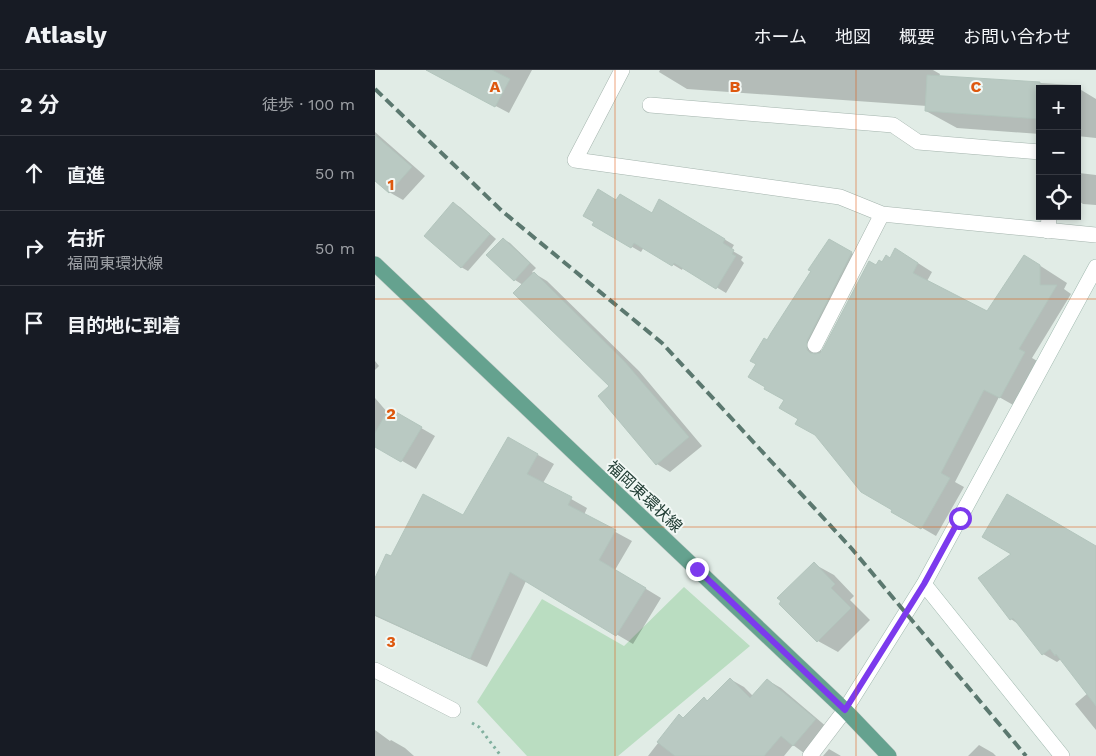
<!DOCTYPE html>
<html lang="ja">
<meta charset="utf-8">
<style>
:root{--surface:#171b24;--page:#242831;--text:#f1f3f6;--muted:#9ea1a6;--line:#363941}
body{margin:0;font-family:"Work Sans","Noto Sans JP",sans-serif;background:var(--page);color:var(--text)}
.controls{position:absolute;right:15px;top:15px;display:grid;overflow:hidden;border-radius:0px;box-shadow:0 2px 8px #0003}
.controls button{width:45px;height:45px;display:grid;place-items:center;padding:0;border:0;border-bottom:1px solid var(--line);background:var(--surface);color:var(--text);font:25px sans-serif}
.stop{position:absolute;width:15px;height:15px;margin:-11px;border:4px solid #7c3aed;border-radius:50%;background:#fff}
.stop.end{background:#7c3aed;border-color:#fff;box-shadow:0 1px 5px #0008}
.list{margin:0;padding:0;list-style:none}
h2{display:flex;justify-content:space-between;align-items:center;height:65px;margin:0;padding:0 20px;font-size:21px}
h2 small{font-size:16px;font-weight:400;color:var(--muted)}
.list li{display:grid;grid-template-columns:32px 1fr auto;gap:15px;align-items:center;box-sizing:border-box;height:75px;padding:0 20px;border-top:1px solid var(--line)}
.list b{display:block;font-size:19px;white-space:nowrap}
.list p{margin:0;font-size:16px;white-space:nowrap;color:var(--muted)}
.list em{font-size:16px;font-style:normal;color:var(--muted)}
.icon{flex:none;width:28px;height:28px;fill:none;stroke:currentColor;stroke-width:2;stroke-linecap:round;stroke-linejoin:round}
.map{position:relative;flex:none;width:721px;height:686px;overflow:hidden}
header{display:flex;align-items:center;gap:30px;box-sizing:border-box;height:70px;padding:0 25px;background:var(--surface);border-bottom:1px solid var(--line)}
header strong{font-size:24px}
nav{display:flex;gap:28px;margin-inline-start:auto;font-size:18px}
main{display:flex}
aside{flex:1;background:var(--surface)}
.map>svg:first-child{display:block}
.green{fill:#baddc1}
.shadow{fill:#0003}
.building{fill:#b9c9c2;stroke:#b3c5bd}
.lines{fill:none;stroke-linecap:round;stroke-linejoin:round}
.lane-casing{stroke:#a4b4ad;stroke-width:16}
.street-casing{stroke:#a4b4ad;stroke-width:16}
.secondary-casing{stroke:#9fb8ae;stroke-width:16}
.primary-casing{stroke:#c1c9c6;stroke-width:16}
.path{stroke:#81b09f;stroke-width:3;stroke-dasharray:2.5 4;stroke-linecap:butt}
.lane{stroke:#fff;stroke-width:15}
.street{stroke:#fff;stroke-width:15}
.secondary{stroke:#fff;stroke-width:15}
.primary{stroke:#65a28f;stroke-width:15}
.rail{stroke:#5b786f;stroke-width:4;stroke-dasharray:10 5;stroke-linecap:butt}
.route{stroke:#7c3aed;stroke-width:6}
.grid{fill:none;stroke:#de580e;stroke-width:1;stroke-opacity:0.55}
.labels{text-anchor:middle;stroke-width:4;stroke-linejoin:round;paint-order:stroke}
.street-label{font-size:16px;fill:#213d34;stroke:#f2f8f5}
.grid-label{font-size:16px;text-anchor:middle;font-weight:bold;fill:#de580e;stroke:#f2f8f5;stroke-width:4;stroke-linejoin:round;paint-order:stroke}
</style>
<header>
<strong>Atlasly</strong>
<nav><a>ホーム</a><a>地図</a><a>概要</a><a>お問い合わせ</a></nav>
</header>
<main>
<aside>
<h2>2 分<small>徒歩 · 100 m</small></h2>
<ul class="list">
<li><svg class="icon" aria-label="ahead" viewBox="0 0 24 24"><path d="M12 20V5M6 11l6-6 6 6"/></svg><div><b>直進</b></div><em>50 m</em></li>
<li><svg class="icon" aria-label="right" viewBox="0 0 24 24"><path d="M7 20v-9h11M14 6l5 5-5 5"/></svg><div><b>右折</b><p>福岡東環状線</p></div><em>50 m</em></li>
<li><svg class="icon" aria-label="arrive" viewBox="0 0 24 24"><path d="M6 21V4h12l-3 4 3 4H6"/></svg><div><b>目的地に到着</b></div></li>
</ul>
</aside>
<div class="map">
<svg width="721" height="686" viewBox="0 0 721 686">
<rect width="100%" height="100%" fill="#e1ece6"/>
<!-- green -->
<path class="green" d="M309,517L375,576L243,686H152L102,632L167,529L249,576Z"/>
<!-- shadow -->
<path class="shadow" d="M53,0H157L134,43Z
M285,0H558L565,4L564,7L698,15L721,29V68L702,66V19H665V64L582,58L551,41L552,36L312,19L284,2Z
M0,62L50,106L28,130L14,122L0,109Z
M704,103L721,105V135L708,134L702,130Z
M285,131L359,175L356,180L368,187L366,190L369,193L351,223L308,197L307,200L269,177L266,182L219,155L242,132L277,144Z
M79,134L85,137L121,169L93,201L86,197Z
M128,169L135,173L161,198L157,202L172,211L264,301L327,376L295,402L282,394L236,317L148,215L140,210Z
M455,171L491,191L446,279V284L502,196L515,189L535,188L557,202L552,211L613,242L664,195L692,213L689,219L696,224L657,288L664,292L640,336L624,327L580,412L589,417L561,466L518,441L519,439L424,348L410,330L392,316L382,294L392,271Z
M0,291L4,296L0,300Z
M0,328L13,343L15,340L60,366L41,399L0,375Z
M133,368L179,394L168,413L212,438L209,445L257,471L240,500L286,528L258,574L151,511L112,597L0,546V511L17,487L89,447Z
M721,477V660L700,634L713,623L686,589L682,592L668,584L643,554L636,549L605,508Z
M439,494L459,505L479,526L475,530L495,550L463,582L443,571Z
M355,609L369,617L378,626L392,610L406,618L453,658L433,686L418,675L409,686H273L304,646L309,649L329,629L333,631Z
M0,660L15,671L16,670L30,678L39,686H0Z
M604,675L618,683L621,686H593Z
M454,679L466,686H448Z"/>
<!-- building -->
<path class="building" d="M51,0H117L135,9L120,37Z
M552,5L665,12V49L550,41Z
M0,65L37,97L14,123L0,111Z
M223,119L241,130L245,124L277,143L284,129L350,169L348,173L359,180L357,184L361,186L341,219L299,193L297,196L259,173L256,178L217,155L219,152L208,146Z
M78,132L115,164L86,198L49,166Z
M128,168L155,193L139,211L111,185Z
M454,169L477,182L432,271V280L435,283L440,284L445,283L448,279L494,191L501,195L504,190L507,192L511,185L515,188L520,178L543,193L538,203L612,241L649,185L665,195V215H682L644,279L650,282L625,328L609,320L566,403L575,408L546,459L516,442L517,440L486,422L440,365L420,354L423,349L404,338L409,330L389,319L390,317L373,307L381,294L375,291L389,268L392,270L396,263L436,201L433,200Z
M159,202L250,292L314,367L281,395L223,326L234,316L138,223Z
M14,338L47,357L26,392L0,377V363Z
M133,367L163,384L152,404L197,427L193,435L241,460L224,490L271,518L241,566L135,502L95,589L0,545V508L11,484L16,486L48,424L88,445Z
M632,424L721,476V636L681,584L680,586L675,579L667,585L638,548L635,550L603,508L636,484L607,467Z
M439,492L460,514L456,518L476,538L442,572L404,534L406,531L402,528Z
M355,608L375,628L392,609L441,649L418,676L406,666L389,686H300L282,672L304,644L308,648L329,627L332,631Z"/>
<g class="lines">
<!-- lane casing -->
<g class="lane-casing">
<path id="lane" d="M275,35L518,55L543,72L665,82
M673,161L674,146"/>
</g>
<!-- street casing -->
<g class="street-casing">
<path id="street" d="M247,0L200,90L465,127L507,144L721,165
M440,275L507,144
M0,600L78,640
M435,686L470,640"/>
</g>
<!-- secondary casing -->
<g class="secondary-casing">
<path id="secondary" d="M549,514L687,686
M470,640L549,514L721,197"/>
</g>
<!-- primary casing -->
<g class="primary-casing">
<path id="primary" d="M0,194L470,640L514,686"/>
</g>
<!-- path -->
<path class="path" d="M97,653L104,657L126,686"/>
<!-- lane -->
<use href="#lane" class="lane"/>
<!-- street -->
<use href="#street" class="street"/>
<!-- secondary -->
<use href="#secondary" class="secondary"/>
<!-- primary -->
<use href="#primary" class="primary"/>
<!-- rail -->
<path class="rail" d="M0,19L127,141L287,273L477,479L651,686"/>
</g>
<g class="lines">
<!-- route -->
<path class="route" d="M322,499L470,640L549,514L585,448"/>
</g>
<!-- grid -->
<path class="grid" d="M240,0V686M481,0V686M0,229H721M0,457H721"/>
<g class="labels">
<!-- street labels -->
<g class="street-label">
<text transform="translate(270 426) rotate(43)" y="6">福岡東環状線</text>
</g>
</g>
<g class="grid-label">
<text x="120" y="22">A</text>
<text x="360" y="22">B</text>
<text x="601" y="22">C</text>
<text x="16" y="120">1</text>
<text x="16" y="349">2</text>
<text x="16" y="577">3</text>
</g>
</svg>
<div class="controls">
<button>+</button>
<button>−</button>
<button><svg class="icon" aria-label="locate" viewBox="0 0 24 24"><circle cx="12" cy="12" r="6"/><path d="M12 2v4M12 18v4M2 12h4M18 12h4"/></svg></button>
</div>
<div class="stop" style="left:585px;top:448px"></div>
<div class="stop end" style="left:322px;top:499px"></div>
</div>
</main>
